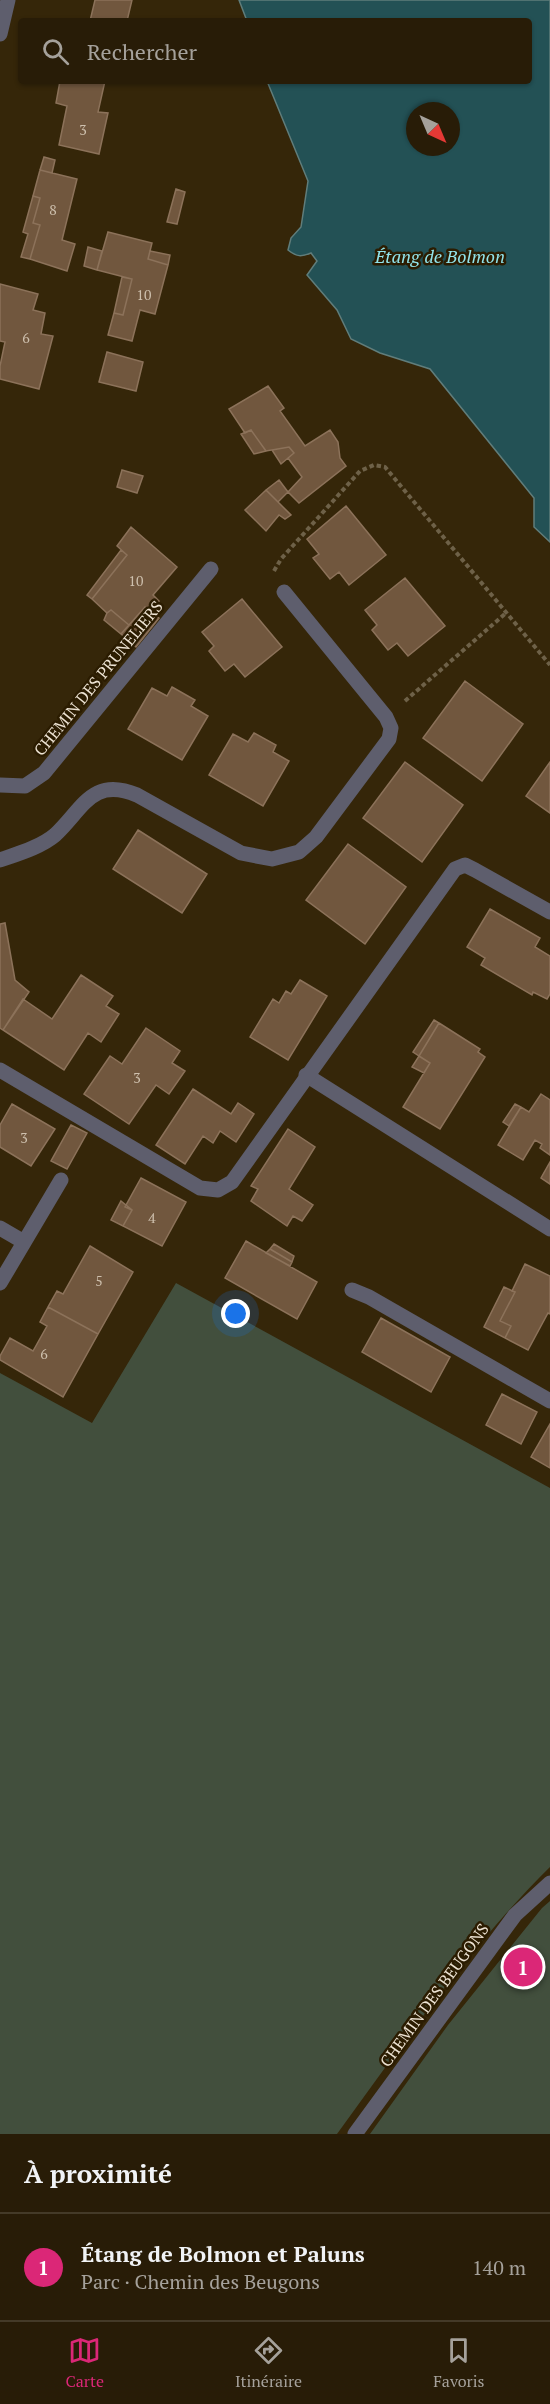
<!DOCTYPE html>
<html lang="fr">
<meta charset="utf-8">
<style>
:root{--surface:#281c07;--page:#342915;--text:#f1f3f6;--muted:#a5a19b;--line:#443a28;--accent:#db2777}
body{margin:0;font-family:"PT Serif",serif;background:var(--page);color:var(--text)}
.compass{position:absolute;left:406px;top:102px;width:54px;height:54px;border-radius:50%;background:var(--surface);box-shadow:0 2px 4px #0004;rotate:136deg}
.you{position:absolute;left:236px;top:1314px;width:21px;height:21px;margin:-15px;border:4px solid #fff;border-radius:50%;background:#1a73e8;box-shadow:0 0 0 9px #1a73e833}
.badge{display:grid;place-items:center;width:39px;height:39px;border-radius:50%;background:var(--accent);color:#fff;font-size:20px;font-weight:700}
.pin{position:absolute;translate:-50% -50%;border:3px solid #fff;box-shadow:0 2px 6px #0006}
.list{margin:0;padding:0;list-style:none}
h2{display:flex;justify-content:space-between;align-items:center;height:78px;margin:0;padding:0 24px;font-size:26px}
h2 small{font-size:20px;font-weight:400;color:var(--muted)}
.list li{display:grid;grid-template-columns:39px 1fr auto;gap:18px;align-items:center;box-sizing:border-box;height:108px;padding:0 24px;border-top:2px solid var(--line)}
.list b{display:block;font-size:22px;white-space:nowrap}
.list p{margin:0;font-size:20px;white-space:nowrap;color:var(--muted)}
.list em{font-size:20px;font-style:normal;color:var(--muted)}
.icon{flex:none;width:33px;height:33px;fill:none;stroke:currentColor;stroke-width:2;stroke-linecap:round;stroke-linejoin:round}
.map{position:relative;flex:none;width:550px;height:2134px;overflow:hidden}
.search{position:absolute;background:var(--surface);box-shadow:0 2px 4px #0004;left:18px;right:18px;top:18px;height:66px;display:flex;align-items:center;gap:15px;box-sizing:border-box;padding:0 21px;border-radius:6px;color:var(--muted);font-size:22px}
.sheet{height:186px;background:var(--surface)}
nav{display:flex;justify-content:space-around;align-items:center;box-sizing:border-box;height:84px;border-top:2px solid var(--line);background:var(--surface);font-size:16px;color:var(--muted)}
nav a{display:grid;justify-items:center;gap:3px}
nav .on{color:var(--accent)}
.map>svg:first-child{display:block}
.green{fill:#424f3d}
.water{fill:#235155;stroke:#607d7b;stroke-width:1.5;fill-rule:evenodd}
.building{fill:#71573e;stroke:#8c725a;stroke-width:1.5}
.lines{fill:none;stroke-linecap:round;stroke-linejoin:round}
.path{stroke:#6e6148;stroke-width:4;stroke-dasharray:4.5 3;stroke-linecap:butt}
.service{stroke:#5e5e6d;stroke-width:15}
.minor{stroke:#5e5e6d;stroke-width:15}
.labels{text-anchor:middle;stroke-width:5;stroke-linejoin:round;paint-order:stroke}
.number-label{font-size:14px;fill:#cec0ae}
.street-label{font-size:16px;fill:#ede3d3;stroke:#2b1c01}
.water-label{font-size:18px;font-style:italic;fill:#92e4eb;stroke:#2b1c01}
</style>
<div class="map">
<svg width="550" height="2134" viewBox="0 0 550 2134">
<rect width="100%" height="100%" fill="#352609"/>
<!-- green -->
<path class="green" d="M176,1283L550,1488V1867C469,1947 404,2042 337,2134H0V1373L92,1423Z
M550,1901V2134H370L448,2025L542,1908Z"/>
<!-- water -->
<path class="water" d="M239,0H550V542L534,527V498L430,369L380,353L351,339L337,310L307,275L317,261L311,253C301,257 297,257 288,250L291,238L301,227L308,181L267,81H529V21H247ZM415,111H451V147H415Z"/>
<!-- building -->
<path class="building" d="M95,0H132L127,21H90Z
M60,81H105L98,112L108,113L99,154L59,145L67,106L56,103Z
M44,157L55,160L52,173L40,170Z
M40,170L77,179L62,240L75,244L67,271L30,259L40,225L33,223L40,198L33,196Z
M176,189L185,192L177,224L167,222Z
M33,196L40,198L33,223L40,225L30,259L21,257L28,234L23,232Z
M108,232L152,243L148,259L168,265L155,314L140,310L132,341L108,335L114,313L123,315L132,279L97,270Z
M88,247L102,251L97,270L84,266Z
M150,251L170,255L168,265L148,259Z
M122,277L132,279L123,315L114,313Z
M0,284L38,294L33,310L45,313L41,334L53,336L39,389L0,379V366L5,342L0,341Z
M107,352L143,362L136,391L99,382Z
M268,386L284,408L280,411L305,446L330,430L338,442L340,458L346,466L299,503L288,492L302,477L288,458L294,453L289,447L266,451L251,430L245,433L229,409Z
M251,430L266,451L254,454L241,434Z
M289,447L294,453L281,464L272,450Z
M122,470L143,476L137,493L117,487Z
M279,480L288,492L278,502L266,490Z
M266,490L291,515L285,519L279,515L266,531L245,510Z
M346,506L386,555L349,585L339,572L330,579L313,558L319,554L307,539Z
M131,527L177,567L153,595L159,601L151,612L145,607L129,625L111,610L107,613L92,599L127,555L117,546Z
M121,550L127,555L92,599L87,595Z
M405,578L445,626L408,656L397,643L388,650L372,630L377,625L365,610Z
M242,599L282,647L245,677L234,664L225,671L209,651L214,646L202,632Z
M145,607L159,618L136,647L121,634Z
M111,610L129,625L121,634L104,620L107,613Z
M465,681L523,724L482,781L423,738Z
M172,687L195,700L191,706L208,716L182,760L128,729L152,688L167,696Z
M254,733L276,745L273,752L289,761L263,806L209,775L233,734L248,742Z
M405,762L463,805L422,862L363,818Z
M550,762V813L526,796Z
M138,830L207,874L182,913L113,869Z
M348,844L406,887L365,944L306,900Z
M490,909L540,938L535,947L550,956V994L547,999L533,992L532,995L481,965L485,958L467,947Z
M5,923L15,980L29,992L3,1030L0,1028V924Z
M81,975L113,996L106,1006L119,1014L101,1042L88,1033L64,1070L3,1030L23,999L52,1019Z
M300,980L327,996L288,1060L250,1037L273,999L279,1003L286,991L291,994Z
M434,1020L439,1023L419,1056L413,1052Z
M439,1023L480,1049L478,1052L485,1057L440,1129L403,1107L430,1063L419,1056Z
M146,1028L180,1051L172,1063L185,1071L169,1094L156,1085L129,1124L84,1094L110,1056L122,1064Z
M419,1056L430,1063L424,1073L412,1067Z
M193,1089L231,1114L238,1103L254,1114L236,1142L220,1131L213,1143L203,1136L185,1164L156,1145Z
M541,1094L550,1100V1155L540,1148L542,1144L535,1140L523,1160L498,1145L521,1107L529,1112Z
M12,1104L55,1129L31,1166L0,1147V1125Z
M515,1104L521,1107L509,1126L503,1122Z
M71,1125L87,1133L67,1169L51,1161Z
M288,1129L315,1147L289,1189L313,1205L302,1221L293,1216L287,1226L251,1201L258,1189L251,1186Z
M550,1162V1184L541,1178Z
M141,1178L186,1202L162,1246L123,1226L132,1210L125,1207Z
M121,1201L132,1210L123,1226L111,1220Z
M246,1241L317,1282L297,1319L225,1278Z
M274,1244L294,1256L292,1262L270,1249Z
M90,1246L133,1272L98,1334L48,1307L57,1291L63,1294Z
M270,1249L292,1262L290,1266L266,1253Z
M525,1264L550,1276V1314L548,1313L528,1350L505,1338L511,1326L500,1321L515,1292L512,1291Z
M504,1287L515,1292L500,1321L511,1326L505,1338L484,1327Z
M48,1307L98,1334L63,1397L0,1360V1356L10,1338L33,1351L47,1326L40,1322Z
M381,1318L450,1357L431,1392L362,1352Z
M502,1394L537,1412L521,1444L486,1425Z
M550,1424V1468L531,1457Z"/>
<g class="lines">
<!-- path -->
<path class="path" d="M274,571L281,559L360,471L374,465L385,467L550,665
M405,701L506,613"/>
<!-- service -->
<path class="service" d="M306,1075L550,1229"/>
<!-- minor -->
<path class="minor" d="M0,34L8,0
M0,785L25,786L44,773L211,569
M0,860C17,854 41,847 55,835C83,809 92,776 137,795L241,853L272,859L299,852L316,837L389,739L391,728L386,717L284,592
M0,1070L200,1188L218,1190L232,1182L455,869L465,865L475,870L550,912
M0,1228L24,1242
M0,1283L61,1180
M352,1290L369,1297L550,1401
M355,2134L515,1915L550,1883"/>
</g>
<g class="labels">
<!-- number labels -->
<g class="number-label">
<text x="83" y="135">3</text>
<text x="53" y="215">8</text>
<text x="144" y="300">10</text>
<text x="26" y="343">6</text>
<text x="136" y="586">10</text>
<text x="137" y="1083">3</text>
<text x="24" y="1143">3</text>
<text x="152" y="1223">4</text>
<text x="99" y="1286">5</text>
<text x="44" y="1359">6</text>
</g>
<!-- street labels -->
<g class="street-label">
<text transform="translate(98 678) rotate(-51)" y="6">CHEMIN DES PRUNELIERS</text>
<text transform="translate(434 1995) rotate(-54)" y="6">CHEMIN DES BEUGONS</text>
</g>
<!-- water labels -->
<g class="water-label">
<text x="440" y="263">Étang de Bolmon</text>
</g>
</g>
</svg>
<svg class="compass" viewBox="-18 -18 36 36"><path d="M0-13l5 13h-10z" fill="#e53935"/><path d="M0 13l5-13h-10z" fill="#a5a19b"/></svg>
<div class="you"></div>
<div class="pin badge" style="left:523px;top:1967px">1</div>
<div class="search"><svg class="icon" aria-label="search" viewBox="0 0 24 24"><circle cx="10" cy="10" r="6"/><path d="M15 15l6 6"/></svg>Rechercher</div>
</div>
<section class="sheet">
<h2>À proximité<small></small></h2>
<ul class="list">
<li><span class="badge">1</span><div><b>Étang de Bolmon et Paluns</b><p>Parc · Chemin des Beugons</p></div><em>140 m</em></li>
</ul>
</section>
<nav>
<a class="on"><svg class="icon" aria-label="map" viewBox="0 0 24 24"><path d="M3 6l6-2 6 2 6-2v14l-6 2-6-2-6 2zM9 4v14M15 6v14"/></svg>Carte</a>
<a><svg class="icon" aria-label="directions" viewBox="0 0 24 24"><path d="M12 3l9 9-9 9-9-9zM9 14v-3h6M13 9l2 2-2 2"/></svg>Itinéraire</a>
<a><svg class="icon" aria-label="saved" viewBox="0 0 24 24"><path d="M7 4h10v16l-5-4-5 4z"/></svg>Favoris</a>
</nav>
